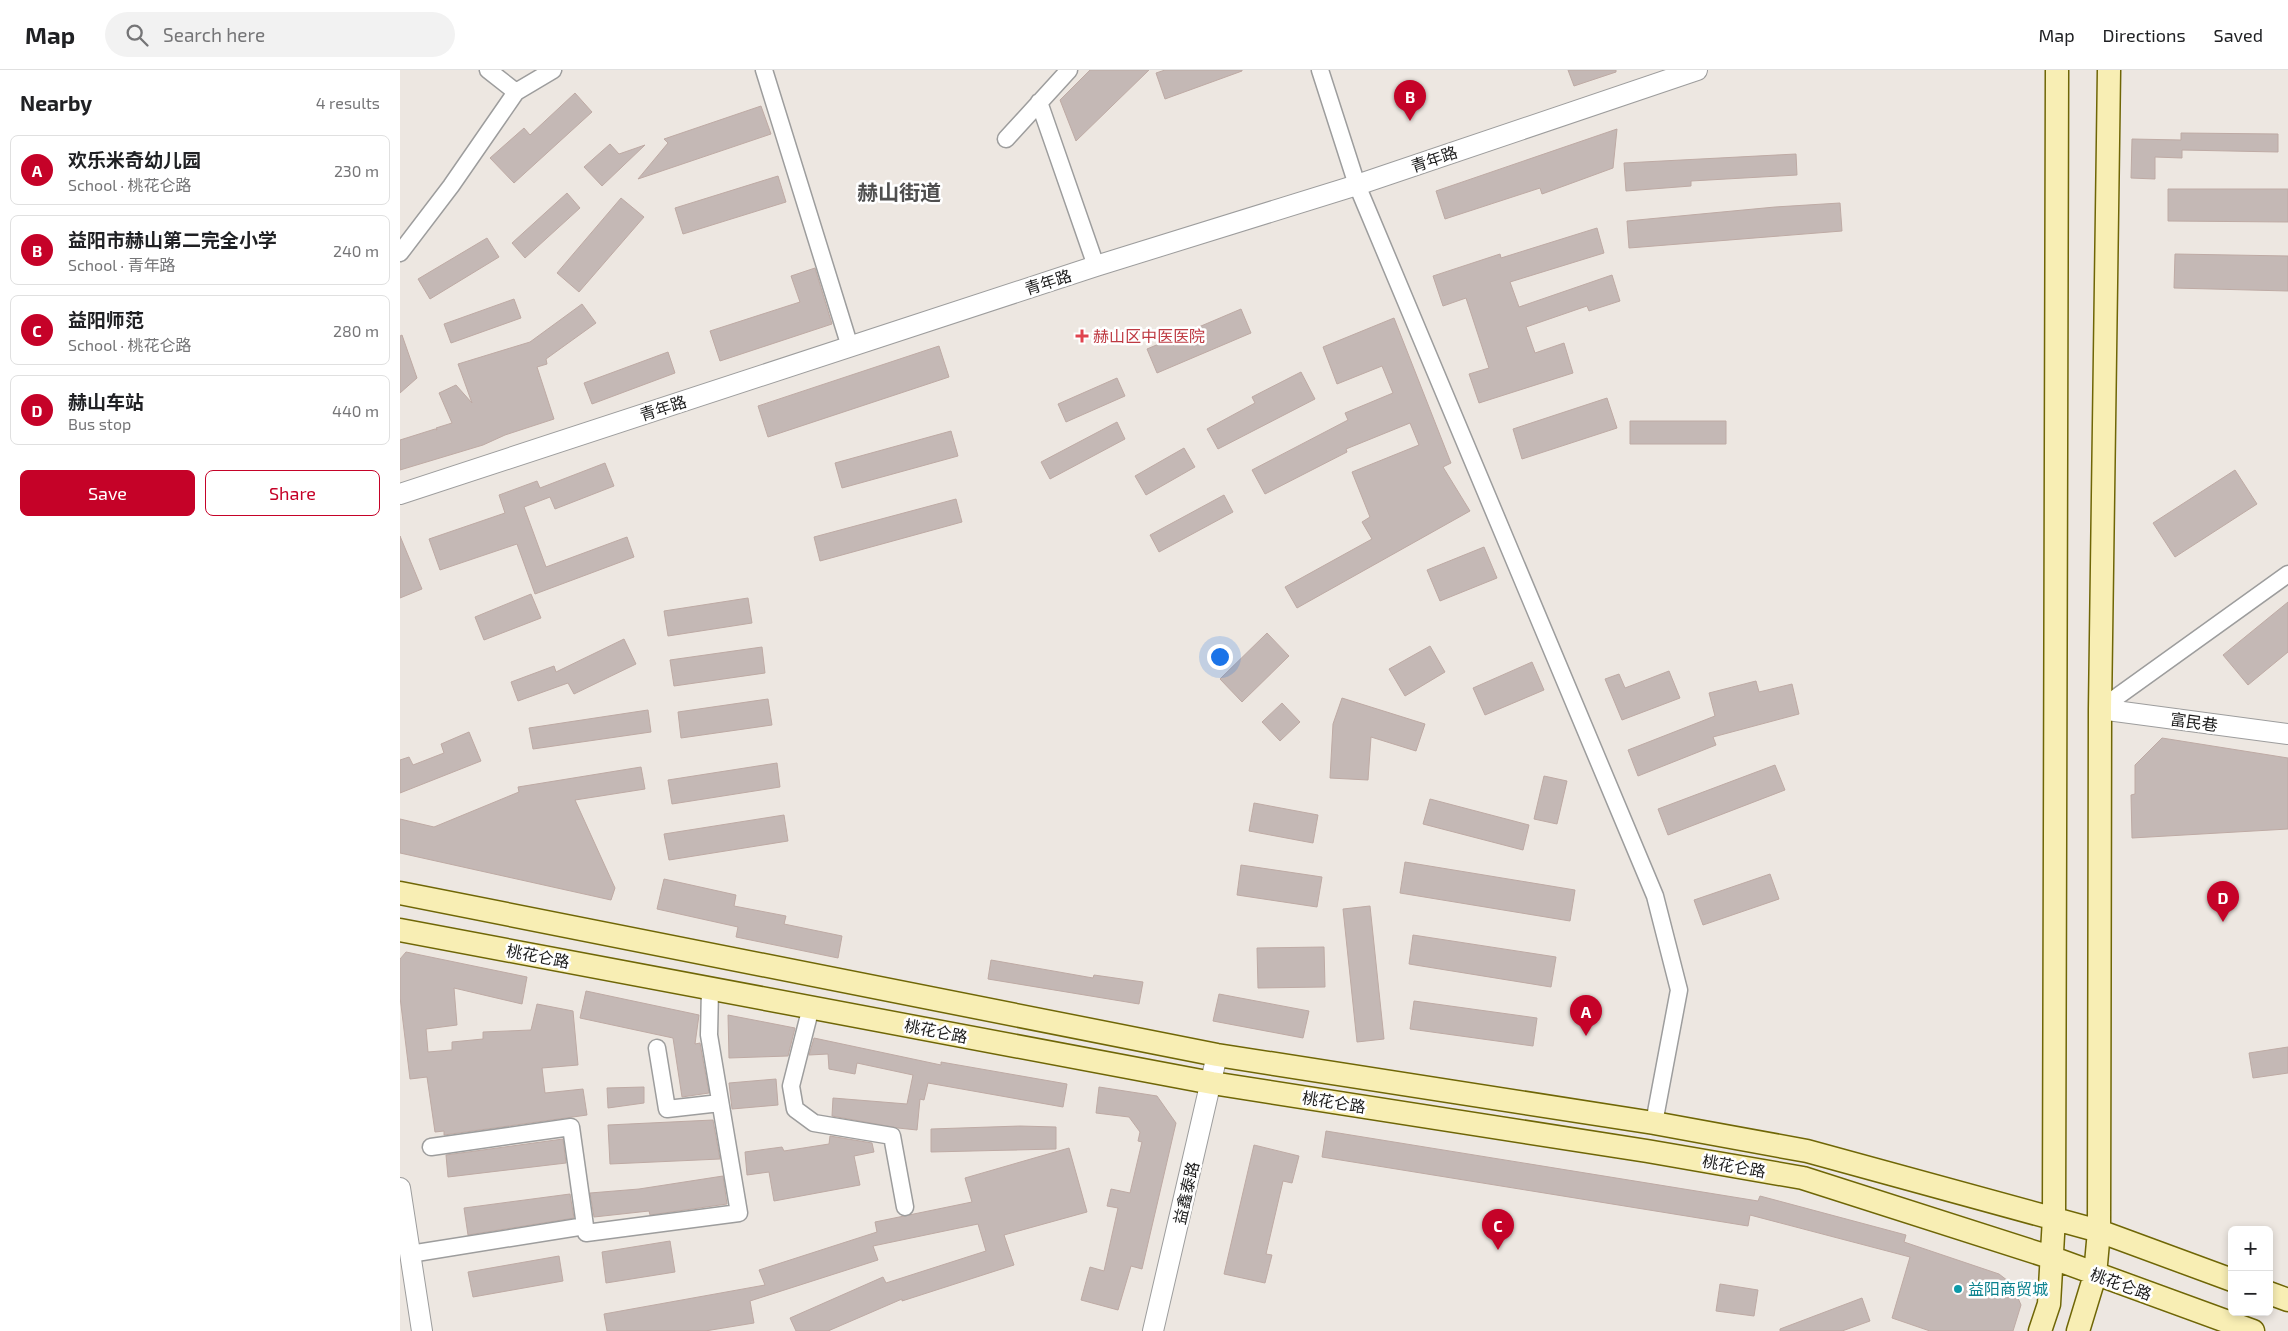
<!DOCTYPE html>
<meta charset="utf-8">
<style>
:root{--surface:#fff;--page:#f2f2f2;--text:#202124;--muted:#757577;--line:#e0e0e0;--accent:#c50228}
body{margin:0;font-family:"Exo 2","Noto Sans SC",sans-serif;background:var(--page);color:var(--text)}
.controls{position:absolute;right:15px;bottom:15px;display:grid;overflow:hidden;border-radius:8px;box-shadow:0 2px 8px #0003}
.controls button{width:45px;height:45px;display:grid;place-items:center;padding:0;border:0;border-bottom:1px solid var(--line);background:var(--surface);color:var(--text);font:25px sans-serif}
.you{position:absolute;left:819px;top:586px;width:18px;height:18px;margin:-12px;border:4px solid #fff;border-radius:50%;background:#1a73e8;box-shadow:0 0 0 8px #1a73e833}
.badge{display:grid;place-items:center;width:32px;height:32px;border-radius:50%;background:var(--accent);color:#fff;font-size:16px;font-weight:700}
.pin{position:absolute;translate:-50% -41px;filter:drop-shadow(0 1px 2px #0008)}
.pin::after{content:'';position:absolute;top:26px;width:18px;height:15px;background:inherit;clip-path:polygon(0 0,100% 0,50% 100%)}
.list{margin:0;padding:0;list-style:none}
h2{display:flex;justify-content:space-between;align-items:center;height:65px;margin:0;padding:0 20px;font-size:21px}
h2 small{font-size:16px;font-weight:400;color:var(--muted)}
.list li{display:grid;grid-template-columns:32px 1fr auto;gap:15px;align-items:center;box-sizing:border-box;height:70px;margin:0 10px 10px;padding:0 10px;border:1px solid var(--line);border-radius:8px}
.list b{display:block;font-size:19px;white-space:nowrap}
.list p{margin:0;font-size:16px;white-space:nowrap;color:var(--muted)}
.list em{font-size:16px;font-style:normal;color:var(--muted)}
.actions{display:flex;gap:10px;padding:15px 20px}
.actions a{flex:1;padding:11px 0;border:1px solid var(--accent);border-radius:8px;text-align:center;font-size:18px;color:var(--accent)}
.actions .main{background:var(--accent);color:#fff}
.icon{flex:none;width:28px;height:28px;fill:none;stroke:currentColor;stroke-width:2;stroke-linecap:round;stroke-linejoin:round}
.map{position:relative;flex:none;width:1888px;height:1261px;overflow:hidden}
header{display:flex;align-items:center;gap:30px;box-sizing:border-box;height:70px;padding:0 25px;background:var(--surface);border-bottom:1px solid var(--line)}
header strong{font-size:24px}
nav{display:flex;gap:28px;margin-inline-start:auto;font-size:18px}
.search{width:350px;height:45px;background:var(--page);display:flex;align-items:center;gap:12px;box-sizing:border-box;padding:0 18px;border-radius:28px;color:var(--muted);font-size:19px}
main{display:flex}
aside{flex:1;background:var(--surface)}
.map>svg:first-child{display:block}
.building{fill:#c4b8b5;stroke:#beaaa4}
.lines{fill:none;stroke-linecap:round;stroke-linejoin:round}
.minor-casing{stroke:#9d9d9d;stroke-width:19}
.tertiary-casing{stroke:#9d9d9d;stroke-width:22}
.secondary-casing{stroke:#6f6606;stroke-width:25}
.minor{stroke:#fff;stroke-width:16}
.tertiary{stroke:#fff;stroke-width:20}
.secondary{stroke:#f8eeb4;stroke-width:22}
.health-dot{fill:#e0444e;stroke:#fff;stroke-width:2}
.culture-dot{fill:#0f9aa8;stroke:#fff;stroke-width:2}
.labels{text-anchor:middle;stroke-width:5;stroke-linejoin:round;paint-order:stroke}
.street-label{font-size:16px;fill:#1c1c1c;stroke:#fff}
.health-label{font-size:16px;fill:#be3a42;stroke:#fff;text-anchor:start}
.culture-label{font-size:16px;fill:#0d838f;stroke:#fff;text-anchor:start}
.district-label{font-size:21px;font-weight:bold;fill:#4f4f4f;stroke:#fff}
</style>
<header>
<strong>Map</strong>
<div class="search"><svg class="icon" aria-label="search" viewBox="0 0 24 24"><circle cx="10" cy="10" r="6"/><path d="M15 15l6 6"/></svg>Search here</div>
<nav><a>Map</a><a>Directions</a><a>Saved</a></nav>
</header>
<main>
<aside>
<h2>Nearby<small>4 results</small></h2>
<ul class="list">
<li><span class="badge">A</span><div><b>欢乐米奇幼儿园</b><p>School · 桃花仑路</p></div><em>230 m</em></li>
<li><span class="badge">B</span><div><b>益阳市赫山第二完全小学</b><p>School · 青年路</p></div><em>240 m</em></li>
<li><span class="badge">C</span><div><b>益阳师范</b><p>School · 桃花仑路</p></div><em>280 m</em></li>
<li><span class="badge">D</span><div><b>赫山车站</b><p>Bus stop</p></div><em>440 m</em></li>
</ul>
<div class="actions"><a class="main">Save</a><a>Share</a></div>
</aside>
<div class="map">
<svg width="1888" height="1261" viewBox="0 0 1888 1261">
<rect width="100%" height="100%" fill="#ede7e1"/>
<!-- building -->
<path class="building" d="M690,0H749L676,71L660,30Z
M765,0H842V1L765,29L756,3Z
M1168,0H1216V2L1174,16Z
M175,23L192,42L114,113L90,88L124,58L130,65Z
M361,36L371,64L238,109L268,73L264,69Z
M1217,59L1213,98L1142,124L1140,118L1045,149L1036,121Z
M1781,63L1878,64V82L1782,80V88L1755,87V109L1731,108L1732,69L1781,70Z
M210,74L219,84L245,75L202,116L184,97Z
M1396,84L1397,105L1291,111V116L1226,121L1224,93Z
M378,106L386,132L283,164L275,138Z
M1768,119H1888V152L1768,151Z
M167,123L180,138L125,188L112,173Z
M221,128L244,147L179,222L157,203Z
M1440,133L1442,161L1229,178L1227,151L1375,137Z
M1197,158L1204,183L1110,212L1119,237L1212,205L1220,231L1189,241L1187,236L1126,257L1135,283L1164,273L1173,303L1079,333L1069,304L1089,298L1066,228L1043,236L1033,206L1100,184L1101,188Z
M87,168L99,187L30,229L18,209Z
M1775,184L1888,186V221L1774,218Z
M415,198L432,254L320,291L310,261L400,232L391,206Z
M114,229L121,248L51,273L44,254Z
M182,234L196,253L146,289L147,294L137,297L154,349L105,365L83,375L0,400V370L35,359L37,360L36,358L52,353L39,323L56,315L72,333L58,294L130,272Z
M841,239L851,263L757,303L747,279Z
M994,248L1051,393L1043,397L1070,441L897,538L885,517L972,469L962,452L970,447L952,402L1019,375L1010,353L946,379L947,382L865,424L852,400L948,350L945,343L993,323L982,296L937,314L923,277Z
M2,265L17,308L0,323V266Z
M539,276L549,307L368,367L358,336Z
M268,282L275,303L192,334L184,313Z
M901,302L915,329L818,379L807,359L855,333L852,327Z
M717,308L725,326L666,352L658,334Z
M1207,328L1217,358L1122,389L1113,359Z
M1230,351H1326V374H1230Z
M717,352L725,369L650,409L641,392Z
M551,361L558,386L442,418L435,393Z
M784,378L795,397L746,425L735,406Z
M205,393L214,416L155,439L150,427L124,437L146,497L227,467L234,487L135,524L117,474L40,500L29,469L105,443L99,425L137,411L140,418Z
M1835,400L1857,434L1775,487L1753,453Z
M824,425L833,442L759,482L750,465Z
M556,429L562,452L420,491L414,467Z
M0,466L22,519L0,528Z
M1084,477L1097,508L1040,531L1027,500Z
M131,524L141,548L84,570L75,547Z
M348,528L352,553L268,566L264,541Z
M1888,532V582L1848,615L1823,585Z
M867,563L889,586L842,632L820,609Z
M224,569L236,594L174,624L168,613L118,631L111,612L154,596L156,602Z
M1030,576L1045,602L1005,626L989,599Z
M362,577L365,603L274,616L270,590Z
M1132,592L1144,620L1085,645L1073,618Z
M1269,601L1280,628L1222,650L1205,609L1219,604L1225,618Z
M1356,611L1359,622L1392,614L1399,644L1313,667L1316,675L1238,706L1228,680L1315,646L1309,623Z
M942,628L1025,654L1016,681L971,667L968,710L930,708L933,654Z
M368,629L372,655L281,668L278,642Z
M882,633L900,652L880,671L862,652Z
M248,640L251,662L133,679L129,658Z
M69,662L81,691L0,723V690L9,687L13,695L44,683L41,674Z
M1762,668L1888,688V759L1732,768L1731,725L1735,724V695Z
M377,693L380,717L272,734L268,710Z
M1375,695L1385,720L1268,765L1258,739Z
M241,697L245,719L175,730L215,818L211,830L0,783V749L34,757L119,722L118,717Z
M1144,706L1167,711L1157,754L1134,749Z
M1030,729L1129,755L1123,780L1023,754Z
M854,733L918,745L913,773L849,761Z
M384,745L388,771L269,790L264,764Z
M1005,792L1175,820L1170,851L1000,823Z
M841,795L922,807L917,837L837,825Z
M1370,804L1379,829L1303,855L1294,830Z
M264,809L336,825L334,836L386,846L384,854L442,866L438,888L336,867L338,857L257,839Z
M970,836L984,969L957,972L943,839Z
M1013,865L1156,887L1151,917L1009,894Z
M924,877L925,917L858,918L857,878Z
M6,882L127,907L122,934L54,918L57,955L26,959L28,982L52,980V972L83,969V962L131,960L137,934L173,941L178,995L142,998L145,1023L183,1019L187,1045L44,1065V1061L35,1062L27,1007L10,1009L0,927V889Z
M591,890L693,908L694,905L743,912L739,934L588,909Z
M186,921L299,945L295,974L300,973L309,1023L282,1027L273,968L180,948Z
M819,924L909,941L903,968L813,951Z
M1014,931L1137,948L1133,976L1010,959Z
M328,945L395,958L388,986L329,988Z
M414,968L541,995V992L667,1014L663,1037L528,1013L524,1030L520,1029L517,1060L498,1058L432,1046L433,1028L507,1034L513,1005L457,993L455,1004L429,999L428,984L409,985Z
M1888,977V1003L1853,1008L1849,983Z
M376,1009L378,1035L332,1039L329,1013Z
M244,1017V1033L208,1038L207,1018Z
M699,1017L757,1026L776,1053L742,1199L731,1196L718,1240L681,1230L690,1197L704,1201L718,1138L707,1136L711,1119L730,1123L742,1072L738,1071L740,1062L729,1047L696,1043Z
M313,1050L320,1089L210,1094L208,1055Z
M620,1056L656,1057V1079L531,1082V1059Z
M926,1061L1358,1131L1360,1126L1506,1165L1504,1172L1599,1204L1612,1214L1621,1235L1613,1261H1530L1492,1248L1510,1187L1350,1145L1348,1156L922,1087Z
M430,1066L472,1073L474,1082L454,1086L460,1115L374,1131L369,1102L347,1105L345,1082L382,1077L384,1081L429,1074Z
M163,1069L166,1093L48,1107L46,1085Z
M854,1075L899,1086L892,1113L883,1111L866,1184L872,1185L865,1213L824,1204Z
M669,1078L687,1142L604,1165L614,1195L502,1231V1229L428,1261H396L390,1248L483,1207L486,1213L586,1181L578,1154L473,1176L478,1190L350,1231L354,1253L305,1261H207L204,1244L365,1215L359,1200L477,1162L475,1152L572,1132L565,1108Z
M323,1106L327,1134L250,1145L249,1141L194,1147L190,1123L239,1119Z
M170,1124L174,1148L68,1165L64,1138Z
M270,1171L275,1202L206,1213L202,1182Z
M159,1186L163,1211L73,1227L68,1202Z
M1320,1214L1358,1220L1354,1246L1316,1241Z
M1462,1228L1470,1251L1442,1261H1380V1259Z"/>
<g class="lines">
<!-- minor casing -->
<g class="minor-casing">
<path id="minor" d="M88,0L116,22
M364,0L450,277
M920,0L957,115L1255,826L1279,920L1254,1053
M639,32L696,196
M606,69L669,0
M0,183L51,116L116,22L153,0
M1700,639L1888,504
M411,937L391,1016L395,1039L414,1053L492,1066L505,1137
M257,978L267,1039L320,1033
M31,1077L171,1057L186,1163L339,1143L309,965L310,919
M10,1184L185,1156"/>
</g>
<!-- tertiary casing -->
<g class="tertiary-casing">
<path id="tertiary" d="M0,424L696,196L957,115L1297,0
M1700,639L1888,664
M0,1118L22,1261
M753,1261L817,985"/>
</g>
<!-- secondary casing -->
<g class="secondary-casing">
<path id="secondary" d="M0,823L817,985L1254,1053L1407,1081L1699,1161L1832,1210
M0,860L812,1013L1247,1081L1403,1108L1653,1188L1853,1261
M1869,1223L1888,1230
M1640,1261L1649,1234L1654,1148L1657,0
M1678,1261L1695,1205L1699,1161L1700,639L1709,0"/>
</g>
<!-- minor -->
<use href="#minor" class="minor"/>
<!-- tertiary -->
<use href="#tertiary" class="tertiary"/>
<!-- secondary -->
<use href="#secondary" class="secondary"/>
</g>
<!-- markers -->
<path class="health-dot" d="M679.5 258.5h5v5h5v5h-5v5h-5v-5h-5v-5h5z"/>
<circle class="culture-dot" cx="1558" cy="1219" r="5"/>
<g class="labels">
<!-- street labels -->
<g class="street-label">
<text transform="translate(1034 89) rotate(-19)" y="6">青年路</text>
<text transform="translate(648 212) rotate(-18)" y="6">青年路</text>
<text transform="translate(263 338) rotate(-18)" y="6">青年路</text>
<text transform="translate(1794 652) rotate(8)" y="6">富民巷</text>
<text transform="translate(138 886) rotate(11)" y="6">桃花仑路</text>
<text transform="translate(536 961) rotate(11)" y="6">桃花仑路</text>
<text transform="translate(934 1032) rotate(9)" y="6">桃花仑路</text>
<text transform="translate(1334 1096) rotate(10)" y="6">桃花仑路</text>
<text transform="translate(786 1123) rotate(-77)" y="6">益鑫泰路</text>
<text transform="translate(1721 1214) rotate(20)" y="6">桃花仑路</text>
</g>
<!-- health labels -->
<g class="health-label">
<text x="693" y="272">赫山区中医医院</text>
</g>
<!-- culture labels -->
<g class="culture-label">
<text x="1568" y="1225">益阳商贸城</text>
</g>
<!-- district labels -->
<g class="district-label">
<text x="499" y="130">赫山街道</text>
</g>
</g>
</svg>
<div class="controls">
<button>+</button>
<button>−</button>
</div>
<div class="you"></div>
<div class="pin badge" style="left:1186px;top:966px">A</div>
<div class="pin badge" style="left:1010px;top:51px">B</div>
<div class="pin badge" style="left:1098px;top:1180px">C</div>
<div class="pin badge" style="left:1823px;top:852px">D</div>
</div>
</main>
